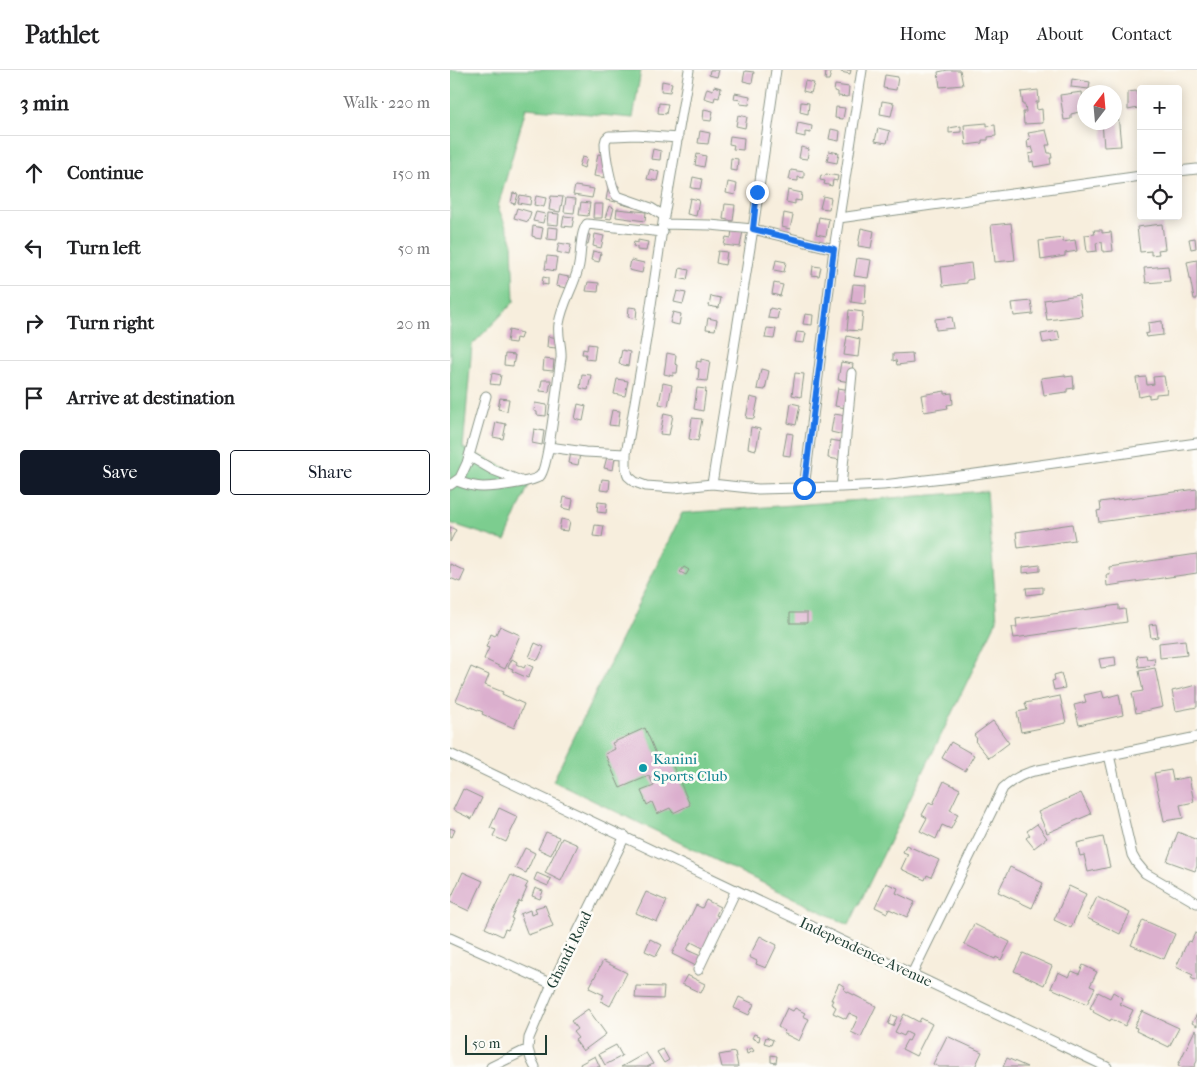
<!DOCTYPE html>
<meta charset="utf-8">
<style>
:root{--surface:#fff;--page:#f6f6f6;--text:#202124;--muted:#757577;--line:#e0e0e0;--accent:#111827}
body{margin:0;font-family:"IM FELL French Canon",serif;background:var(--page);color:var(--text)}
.controls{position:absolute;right:15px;top:15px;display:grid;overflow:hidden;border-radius:5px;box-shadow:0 2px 12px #0003}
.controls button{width:45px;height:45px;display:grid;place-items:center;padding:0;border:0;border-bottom:1px solid var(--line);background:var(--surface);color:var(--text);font:25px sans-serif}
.compass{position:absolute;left:627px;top:15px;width:45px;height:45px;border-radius:50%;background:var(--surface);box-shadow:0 2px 12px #0003;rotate:16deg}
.scale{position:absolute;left:15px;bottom:12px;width:82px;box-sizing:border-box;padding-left:5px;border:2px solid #1f3d34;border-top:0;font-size:14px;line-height:18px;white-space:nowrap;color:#1f3d34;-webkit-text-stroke:4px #fdfcf7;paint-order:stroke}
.stop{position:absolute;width:15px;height:15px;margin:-11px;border:4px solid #1a73e8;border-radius:50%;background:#fff}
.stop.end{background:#1a73e8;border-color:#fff;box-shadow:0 1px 5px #0008}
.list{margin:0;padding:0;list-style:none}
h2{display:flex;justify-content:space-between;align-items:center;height:65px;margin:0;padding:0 20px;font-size:21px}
h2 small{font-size:16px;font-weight:400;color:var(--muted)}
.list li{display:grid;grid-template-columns:32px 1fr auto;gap:15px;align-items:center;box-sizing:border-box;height:75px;padding:0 20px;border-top:1px solid var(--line)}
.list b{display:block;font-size:19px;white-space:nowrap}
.list em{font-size:16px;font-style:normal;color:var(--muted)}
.actions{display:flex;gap:10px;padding:15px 20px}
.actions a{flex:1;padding:11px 0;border:1px solid var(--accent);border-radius:5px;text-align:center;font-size:18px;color:var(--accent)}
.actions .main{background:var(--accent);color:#fff}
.icon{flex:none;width:28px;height:28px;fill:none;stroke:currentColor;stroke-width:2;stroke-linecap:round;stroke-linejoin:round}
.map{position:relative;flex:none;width:747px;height:997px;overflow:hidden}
header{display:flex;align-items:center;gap:30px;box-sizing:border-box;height:70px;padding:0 25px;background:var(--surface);border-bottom:1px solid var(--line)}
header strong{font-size:24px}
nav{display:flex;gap:28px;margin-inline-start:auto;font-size:18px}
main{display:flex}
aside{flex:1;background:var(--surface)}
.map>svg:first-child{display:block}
.green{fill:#7bcd8f;stroke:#4d8562}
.building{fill:#dbafce}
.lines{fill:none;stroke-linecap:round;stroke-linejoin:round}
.minor-casing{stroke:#8b9688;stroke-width:11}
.minor{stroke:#fff;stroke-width:9}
.route{stroke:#1a73e8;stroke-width:6}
.culture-dot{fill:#0f9aa8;stroke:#fdfcf7;stroke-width:2}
.labels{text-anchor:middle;stroke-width:5;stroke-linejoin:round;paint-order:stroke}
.culture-label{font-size:15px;fill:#0d838f;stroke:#fdfcf7;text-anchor:start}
.street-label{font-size:15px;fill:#1f3d34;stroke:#fdfcf7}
</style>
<header>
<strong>Pathlet</strong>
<nav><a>Home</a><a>Map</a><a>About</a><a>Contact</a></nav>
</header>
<main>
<aside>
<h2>3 min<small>Walk · 220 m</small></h2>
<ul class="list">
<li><svg class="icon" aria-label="ahead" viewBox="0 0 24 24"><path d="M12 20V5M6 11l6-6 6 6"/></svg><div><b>Continue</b></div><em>150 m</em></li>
<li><svg class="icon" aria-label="left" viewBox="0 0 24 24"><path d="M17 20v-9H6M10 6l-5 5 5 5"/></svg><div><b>Turn left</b></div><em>50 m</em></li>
<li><svg class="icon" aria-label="right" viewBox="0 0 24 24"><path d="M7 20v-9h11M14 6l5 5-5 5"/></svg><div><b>Turn right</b></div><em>20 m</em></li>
<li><svg class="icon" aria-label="arrive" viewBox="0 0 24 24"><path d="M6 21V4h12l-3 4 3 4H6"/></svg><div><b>Arrive at destination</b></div></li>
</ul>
<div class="actions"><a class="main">Save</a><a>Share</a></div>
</aside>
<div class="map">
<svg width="747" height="997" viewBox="0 0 747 997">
<rect width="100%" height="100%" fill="#fdfcf7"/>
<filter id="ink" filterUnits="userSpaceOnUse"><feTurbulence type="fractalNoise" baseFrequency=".02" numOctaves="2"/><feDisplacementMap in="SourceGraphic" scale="10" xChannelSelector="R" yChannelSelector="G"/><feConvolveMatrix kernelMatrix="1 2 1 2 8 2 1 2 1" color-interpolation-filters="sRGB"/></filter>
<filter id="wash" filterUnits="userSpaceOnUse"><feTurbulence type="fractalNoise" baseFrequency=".0096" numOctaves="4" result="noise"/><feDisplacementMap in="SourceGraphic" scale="20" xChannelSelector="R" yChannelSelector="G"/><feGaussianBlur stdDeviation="1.12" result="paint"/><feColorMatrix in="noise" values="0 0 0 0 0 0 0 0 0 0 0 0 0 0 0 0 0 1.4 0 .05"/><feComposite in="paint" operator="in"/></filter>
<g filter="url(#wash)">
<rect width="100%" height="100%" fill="#f7eedd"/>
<!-- green -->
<path class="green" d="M0,0C11,0 27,2 36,0H191L183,48L76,38L48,137L62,171L64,232L22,275L13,378L81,410L55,471L0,453Z
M537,421L547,550L399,855L103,711L232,443Z"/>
<g id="blocks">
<!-- building -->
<path class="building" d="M260,0H269L267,7L259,5Z
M391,0H401L400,4L391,2Z
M498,0H510L513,15L490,17L488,2Z
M295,1L304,2L302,13L293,11Z
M376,2L381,3L379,10H375Z
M435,5L448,7L446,20L433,18Z
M622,9L640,12L639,19L621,17Z
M212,11L222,13L220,22L211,21Z
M355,11L364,13L361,23L353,21Z
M385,15L399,17L398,27L388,26V22L384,21Z
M264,16L271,18L269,28L265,27L264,31L254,28L257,18L263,20Z
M588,20L589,32H586L587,40L592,39L593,53L574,54L573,42H576L575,35H573L571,22Z
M686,21L687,25H688V23L691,22V41L689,42L688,38L678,40V22Z
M632,22L634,38L629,39V42L621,44V49L614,50L610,25Z
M285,23L300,26L299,35L290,34L291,30L284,29Z
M432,31L444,33L441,46L430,44Z
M351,32L359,33L358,44L350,42Z
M209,33L218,34L216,44L208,43Z
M667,34L671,76L654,77L652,52H664V35Z
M386,37L395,38L393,49L385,48Z
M254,39L263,41L261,51L253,50Z
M288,45L297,47L295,58L286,56Z
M348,53L362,56L361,63L355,62V67L346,65Z
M537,53V56L545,55L546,66L538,67V70H532V73L516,75L514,55Z
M511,56V62L499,63V58Z
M428,58L440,61L437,73L425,71Z
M381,59L390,61L389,71L379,69Z
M596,60L600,75H596L598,83H601L602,88H600L601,94L584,97L583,91L580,92L579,84L584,83L582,77L578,78L577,70L580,69L578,63Z
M250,61L260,63L258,74L248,73Z
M280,66L294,68L293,80L283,79L284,75L279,74Z
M351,77L359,79L357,89L349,88Z
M203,79L211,81L210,90L201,89Z
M379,81L389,83L387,93L377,91Z
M148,84L161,86L157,108L144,106Z
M247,84L256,86L254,97L245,95Z
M132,87L137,88L134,98L129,96Z
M281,88L288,89L287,101L280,100Z
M200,99L209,102L207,111L197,109Z
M341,100L354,102V108L348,107V111L339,110Z
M376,104L388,106L387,111L383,110L382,116L374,114L375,111L370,110L371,105L375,106Z
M243,107L252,109L250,119L241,118Z
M278,112L287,114L285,125L276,123Z
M159,114L169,116L166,132L156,130Z
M125,116L144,119L142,128L123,125Z
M338,120L352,123L351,131L345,130V134L336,132Z
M63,123L68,124L65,134L61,133Z
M70,125L81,127L80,135L68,133Z
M86,126L96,128L94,137L84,135Z
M101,126L113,127L110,142L99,140Z
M373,126L381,128L379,139L370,138Z
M116,128L126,129L124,143L114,142Z
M240,128L249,130L246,146L237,144Z
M172,130L188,134L187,138L171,134Z
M131,132L140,133L138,146L129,145Z
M144,134H153L152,148H143Z
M275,134L285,135L283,151L273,149Z
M159,136L164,138L161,149L155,148Z
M67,138L81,142L78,152L64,148Z
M167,139L196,142L195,151L166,147Z
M86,142L95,144L93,153L83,151Z
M98,143L109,144L108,155L97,154Z
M334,143L343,145L340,159L332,157Z
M114,146L124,147L122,157L112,156Z
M369,147L379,149L376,166L366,164Z
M561,153L565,190L545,192L541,155Z
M712,154L715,179L708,180L709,184L701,185V181L690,182L687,157Z
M83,156L93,158L91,169L85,168V167L82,166Z
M98,157L108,158L107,170L97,169Z
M411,158L424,161L421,178L408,176Z
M282,159L293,161L290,177L274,175L276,167L281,168Z
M644,160H652V163L661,162L663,181L653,182L652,172L646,173L647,181L637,182L635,165L645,164Z
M129,164L140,165L138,174L128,172Z
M145,164L154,166L151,178L143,176Z
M613,168V172L625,170L627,181L615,183V186L591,190L589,171Z
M745,168L746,178L741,179L739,169Z
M188,170L198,172L196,181L187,180V177L183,176L184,172L188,173Z
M109,173L121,175L119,185L107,182Z
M143,181L151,183L149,192L141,190Z
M268,181L277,182L275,195L266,193Z
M97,186L107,187L105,201L95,199Z
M407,188L421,190L418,208L404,206Z
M181,190L194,193L192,203L179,200Z
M326,190L336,192L334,202L324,200Z
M747,190V229H744L737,192Z
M521,193L523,209L517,210V213L493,216L491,197Z
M363,196L371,197L369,206L362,205Z
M718,196L720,211L696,213L694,198Z
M230,198L239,200L237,210L228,208Z
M108,205L119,207L117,218L106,216Z
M93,207L98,208V215L92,214Z
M138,212L149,213L148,222L136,221Z
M324,213L333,215L330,226L322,224Z
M403,214L416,215L415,234L401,232Z
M227,221L236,223L233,234L224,232Z
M629,225L632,246L597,250L594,230Z
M261,226L271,228L269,238L259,236Z
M581,231L583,244L564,246L562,233Z
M179,237L187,238L186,249L178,247Z
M320,238L329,240L327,249L318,248Z
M399,240L413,242L411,261L397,260Z
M223,242L231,244L229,255L220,253Z
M355,244L363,245L362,255L353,254Z
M502,247L504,258L486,260L485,249Z
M258,248L267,250L265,260L256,259Z
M712,251L713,265L696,267L695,264L699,263L698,253Z
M317,258L326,259L324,269L315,268Z
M59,260L72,263L70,269L66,268L65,273L57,272Z
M608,261L610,270L593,273L591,264Z
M347,262L356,263L354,273L345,272Z
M98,266L107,268L106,278L97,277Z
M397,266L410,269L408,287L394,285Z
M138,274L146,275L144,290L135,289L136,284H132L133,279L137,280Z
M172,280L180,282L178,296L169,294Z
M217,283L226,285L225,294L228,295L227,303H223V306L214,304Z
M462,283L463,293L447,295L446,290L443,291V284Z
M55,284L65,285L63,296L54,295Z
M94,289L104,290L103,301L93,300Z
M251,289L260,291L257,311L248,310L249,299L246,298L247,291L251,292Z
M391,292L403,294L400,312L388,310Z
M311,299L319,301L315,320L307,319Z
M42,303L51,305L49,315L40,314Z
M345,303L354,304L351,327L342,325Z
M132,304L141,305L138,320L130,318Z
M615,305V307L623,306L624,318L617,319V322L594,325L591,308Z
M714,306L717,323L706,324V327L699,328V325L689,327L686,308L696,307L697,315L704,314L703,307Z
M167,309L178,311L175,326L164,324Z
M92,310H101L99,322L90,321Z
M213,313L222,315L218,336L209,334Z
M247,318L256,319L253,341L244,339Z
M388,318L400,320L396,338L385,336Z
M495,321V324L502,323L503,334L497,335L498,338L474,342L471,325Z
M300,327L308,329L304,349L296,348Z
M50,328L59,329L57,341L48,339Z
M85,333L97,335L96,346L87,345V342L84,341Z
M341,333L350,335L346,355L338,353Z
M128,334L136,336L133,351L125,349Z
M162,340L170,341L168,356L159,355Z
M214,343L223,345L219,365L210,364Z
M384,344L397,346L394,365L381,362Z
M242,348L252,349L248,371L239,369Z
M46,352L56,354L53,369L43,367Z
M301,357L310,359L306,380L298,378Z
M84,359L94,361L92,375L82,373Z
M337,363L343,364L340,386L333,385Z
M380,370L393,372L391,390L378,388Z
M121,382L130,384L128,395L119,393Z
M157,387L165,388L163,400L154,398Z
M152,409L160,410L159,421L150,420Z
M747,419V439L649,452L647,441L651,440L650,432Z
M114,427L123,429L121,440L112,438Z
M148,432L157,433L156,443L147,442Z
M111,449L120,451L118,461L109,460Z
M622,454L625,470L568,478L566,462Z
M145,455L154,456L152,467L143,466Z
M0,457L6,460L0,472Z
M747,484V503L657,516L656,505H660L659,497Z
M0,494L15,501L10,512L0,508Z
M590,495V501L573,503V497Z
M234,497L239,500L236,505L230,502Z
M593,517V523L577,525L576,518Z
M669,535V540L675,539L677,552L564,568L562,557H567L566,549Z
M340,543H357V553H340Z
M706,554L708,567L701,568L699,555Z
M50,556L70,565L55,599L34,589L39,578L36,577L41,564L45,566Z
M735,570L737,585L710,588L709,573Z
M85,573L94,577L88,590L79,587Z
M696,585L697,589L704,588L705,595L689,597L687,586Z
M665,587L666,596L651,598L649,589Z
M62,589L67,592L66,594L74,598L76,594L83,597L78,608L62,601L63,599L58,597Z
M21,597L39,605L35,615L53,622L52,624L74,634L64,658L32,644L33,642L6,631Z
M705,598L713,637L686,643L682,623L693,621L689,601Z
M611,603L615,618L604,620L602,611L605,610L604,605Z
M747,615V637L726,641L722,621Z
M652,621L654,628L669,624L673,645L629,655L624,635L636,632L634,625Z
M610,626L616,653L571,662L567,642L577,640L575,633Z
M543,651L559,673L539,688L525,671L527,669L524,665Z
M195,658L209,691L219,687L240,735L223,743L220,738L207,744L202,732L197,735L191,721L204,716L199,706L170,718L155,684L165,679L162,673Z
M501,672L524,685L515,701L492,688Z
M721,700L723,710L739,707L744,732L730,735L733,748L714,751L704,703Z
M494,711L510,719L500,740L508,744L501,759L492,755L486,769L470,761L477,748L472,745L479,732L483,734Z
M13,719L32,728L22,749L3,740Z
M631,723L641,744L597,763L588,742Z
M49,738L68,747L56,772L43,766L46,760L40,758Z
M587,754L597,768L584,778L576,768L580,765L577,761Z
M0,758L5,760L2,767L0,766Z
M96,762L109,767L101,785L88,779Z
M728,762L747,770V796L745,801L717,791Z
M653,767L660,797L638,802L634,785L630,786L627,773Z
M112,768L128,775L111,811L95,803Z
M456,775L489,790L481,807L477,805L475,810L451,799L458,784L453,782Z
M75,778L85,783L76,803L65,798Z
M560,797L593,813L582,838L548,822Z
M13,802L33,811L19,841L0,832V830Z
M87,803L101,809L98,816L84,810Z
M61,805L78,813L75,818H77L71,832L69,831L61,848L63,849L58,860L55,859L52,866L35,858Z
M436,813L448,818L446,823L465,832L457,847L439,839L437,843L425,837Z
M619,816L636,824L621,858L604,850Z
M85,818L93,821L90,829L82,826Z
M196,822L217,831L207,852L186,843Z
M647,827L680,843L670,864L637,848Z
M256,830L270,837L266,845L273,848L257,880L241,872L237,880L253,887L248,897L222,884L246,835L252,838Z
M95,835L103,856L78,865L70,844L80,840L81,845L87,843L85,838Z
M693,850L725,864L714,889L681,875Z
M524,854L560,872L551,890L546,887L545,889L514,874Z
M745,863L747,864V911L741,908L743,905L726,897L738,871L741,872Z
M310,866L327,875L316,898L306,894L307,891L299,887Z
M200,869L212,875L206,886L195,881Z
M573,883L602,896L594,915L564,901Z
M153,891L177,903L160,936L151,931L154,925L139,918Z
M633,895L647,902L640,916L645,918L637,934L601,918L608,902L619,907L622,901L629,904Z
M237,905L255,914L251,923L232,914Z
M389,913L395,917L394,920L426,936L411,967L401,962L408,947L399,943L396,949L383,943L386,937L381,934L383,930H381Z
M186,916L214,917L213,929L185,928Z
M648,922L660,928L663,922L673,928L670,934L683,940L675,956L661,949L660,951L643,942L644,940L640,938Z
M289,927L304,934L299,945L284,938Z
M337,938L343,941L345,938L355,943L353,946L359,949L349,971L333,963L335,961L328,957Z
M138,939L156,964L133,981L125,970L128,968L123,962L127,959L121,951Z
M692,941L729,958L719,977L686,961L687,958L684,957Z
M454,944L469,952L471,948L482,954L466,986L452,979L457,970L459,971L462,965L456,962L454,966L445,962Z
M747,944V956L742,953Z
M442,945L447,947L443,956L438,954Z
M745,960L747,961V991L744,997H732L728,995Z
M304,964L310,966L309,971L302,968Z
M497,966L532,982L525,997H489L483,994Z
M316,967L323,970L321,975L314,973Z
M166,975L172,986L155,995L149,984Z
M302,978L304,981L297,984L296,980Z
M213,979L219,990L214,993L207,982Z
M285,982L288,997H272L269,985Z
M196,983L203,994L197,997H171Z
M321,985L327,986L326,993L321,992Z
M145,986L150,997H131L130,994Z
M557,988L577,997H553Z"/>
</g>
</g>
<g filter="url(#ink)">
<use href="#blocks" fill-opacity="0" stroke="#8b9688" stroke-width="1"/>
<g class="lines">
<!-- minor casing -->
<g class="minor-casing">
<path id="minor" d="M239,0L214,146L196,269L176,384V397L178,406L185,412L196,416L224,418L262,414L308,419L391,417L433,415L518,405L747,373
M728,101L747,99
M214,146L201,138L167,126C161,119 155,84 155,73L156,69L159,66H164L186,65L228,68
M389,148L691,106
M213,154L260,155L303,159L384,179
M99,377L135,382L176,384
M19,386L43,400L71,411
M7,411C15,414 25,417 33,417C43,417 84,412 90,406C99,397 108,307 111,288C112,277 107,265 109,254C112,234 123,218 128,199C132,186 129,165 137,154L213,162
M262,414L303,159L326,0
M0,415L10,408L17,393L36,326
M391,417L402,303
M354,418L384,179L412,0
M0,684L657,997
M659,685L682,785L686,792L695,803L747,833
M0,868L102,914
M248,900L286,820
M462,904L553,718C563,709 572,704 584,701L747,667
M41,997L78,979
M85,997L81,989L78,979L79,968L102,914L175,766"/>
</g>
<!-- minor -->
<use href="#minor" class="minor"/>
</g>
</g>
<g class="lines" filter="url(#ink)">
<!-- route -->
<path class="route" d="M307,122L303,159L384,179L354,418"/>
</g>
<!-- markers -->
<circle class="culture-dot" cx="193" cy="698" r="5"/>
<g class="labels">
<!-- culture labels -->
<g class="culture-label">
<text x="203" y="694">Kanini<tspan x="203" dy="17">Sports Club</tspan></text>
</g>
<!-- street labels -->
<g class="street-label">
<text transform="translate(119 880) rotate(-64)" y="5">Ghandi Road</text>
<text transform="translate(416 882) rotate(25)" y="5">Independence Avenue</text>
</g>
</g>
</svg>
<div class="controls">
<button>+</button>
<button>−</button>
<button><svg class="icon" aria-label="locate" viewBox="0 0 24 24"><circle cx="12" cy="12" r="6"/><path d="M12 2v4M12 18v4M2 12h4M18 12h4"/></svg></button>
</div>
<svg class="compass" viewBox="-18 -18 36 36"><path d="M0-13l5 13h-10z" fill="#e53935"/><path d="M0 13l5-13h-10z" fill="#757577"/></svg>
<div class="scale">50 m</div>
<div class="stop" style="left:354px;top:418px"></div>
<div class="stop end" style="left:307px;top:122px"></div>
</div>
</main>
